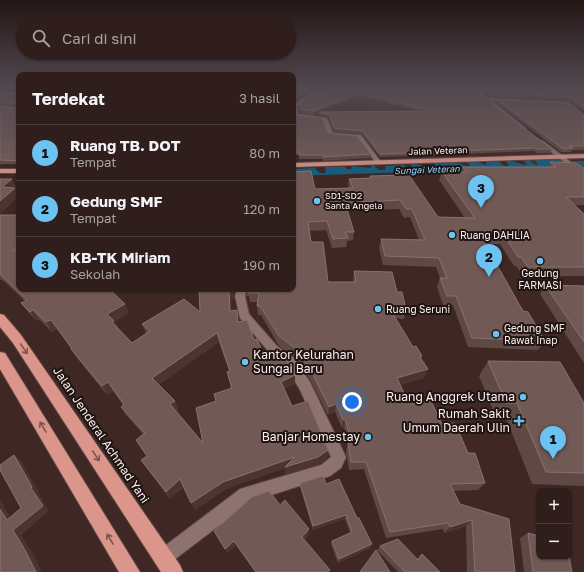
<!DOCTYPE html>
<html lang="id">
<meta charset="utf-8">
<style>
:root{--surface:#2f1e1b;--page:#372724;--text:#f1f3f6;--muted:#a7a2a3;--line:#4a3c3a;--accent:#6cc3f2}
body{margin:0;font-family:"Golos Text",sans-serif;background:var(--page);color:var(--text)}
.controls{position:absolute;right:12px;bottom:12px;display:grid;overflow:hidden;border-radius:8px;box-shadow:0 1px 3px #0004}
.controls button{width:36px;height:36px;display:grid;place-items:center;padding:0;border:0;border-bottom:1px solid var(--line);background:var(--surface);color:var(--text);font:20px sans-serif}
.you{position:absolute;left:352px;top:402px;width:14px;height:14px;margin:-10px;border:3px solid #fff;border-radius:50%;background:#1a73e8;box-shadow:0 0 0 6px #1a73e833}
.badge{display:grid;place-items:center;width:26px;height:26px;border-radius:50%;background:var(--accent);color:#111;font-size:13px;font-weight:700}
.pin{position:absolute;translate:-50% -33px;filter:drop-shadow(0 1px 2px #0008)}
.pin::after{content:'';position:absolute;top:21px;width:14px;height:12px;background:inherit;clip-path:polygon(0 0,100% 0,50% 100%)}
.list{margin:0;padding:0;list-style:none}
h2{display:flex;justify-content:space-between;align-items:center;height:52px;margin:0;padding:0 16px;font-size:17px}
h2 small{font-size:13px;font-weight:400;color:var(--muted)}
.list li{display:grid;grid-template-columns:26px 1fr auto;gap:12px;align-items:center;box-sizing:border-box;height:56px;padding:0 16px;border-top:1px solid var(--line)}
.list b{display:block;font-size:15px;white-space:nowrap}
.list p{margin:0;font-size:13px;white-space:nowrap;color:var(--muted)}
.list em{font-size:13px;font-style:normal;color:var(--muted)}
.icon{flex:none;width:22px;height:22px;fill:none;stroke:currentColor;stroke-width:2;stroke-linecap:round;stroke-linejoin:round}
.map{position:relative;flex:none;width:584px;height:572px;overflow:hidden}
.search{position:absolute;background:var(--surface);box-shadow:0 1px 3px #0004;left:16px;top:16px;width:280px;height:44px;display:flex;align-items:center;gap:10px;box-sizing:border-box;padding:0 14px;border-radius:22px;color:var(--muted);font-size:15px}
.panel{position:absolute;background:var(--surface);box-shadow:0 1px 3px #0004;left:16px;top:72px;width:280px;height:220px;border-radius:8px}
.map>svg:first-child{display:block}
.water{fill:#185c7c}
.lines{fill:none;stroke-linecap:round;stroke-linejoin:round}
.minor-casing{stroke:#594542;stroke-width:2}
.primary-casing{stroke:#594542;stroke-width:2}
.trunk-casing{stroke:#594542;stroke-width:2}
.minor{fill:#8d726d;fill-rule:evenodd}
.primary{fill:#c88c83;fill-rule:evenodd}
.trunk{fill:#dc958a;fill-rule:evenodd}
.wall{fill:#604845;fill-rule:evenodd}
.shaded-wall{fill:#4c3430}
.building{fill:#715a56;stroke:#87716e;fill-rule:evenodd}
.oneway{stroke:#7d544e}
.poi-dot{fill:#6cc3f2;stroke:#1e1412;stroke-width:1.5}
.labels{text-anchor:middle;stroke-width:4;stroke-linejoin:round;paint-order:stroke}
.far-street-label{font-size:9px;fill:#feeeeb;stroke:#1e1412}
.far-water-label{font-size:9px;font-style:italic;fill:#8fd5fe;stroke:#1e1412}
.far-poi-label{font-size:9px;fill:#feeeeb;stroke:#1e1412;text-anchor:start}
.poi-label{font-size:10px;fill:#feeeeb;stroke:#1e1412;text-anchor:start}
.near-poi-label{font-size:12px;fill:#feeeeb;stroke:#1e1412;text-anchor:end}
.near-street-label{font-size:12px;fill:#feeeeb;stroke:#1e1412}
</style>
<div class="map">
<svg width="584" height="572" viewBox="0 0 584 572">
<rect width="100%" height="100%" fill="#3f2824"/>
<!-- water -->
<path class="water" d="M537,159H560L575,164L572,161H584V166L293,176V169L315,168L320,173H326L325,167H345L347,169H351L352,166L370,168L373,165L379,170H385V166L404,165L409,169L412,168L411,164C421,163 427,169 435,168L434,164L436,163C443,163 451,161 457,163C463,164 464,167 470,166L467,162H478L486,165V162L498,161L504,166H509L506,161C515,160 519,165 527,165L523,160H529L536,165L538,164L534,160Z"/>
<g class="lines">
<!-- minor casing -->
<g class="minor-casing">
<path id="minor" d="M334,87H340L322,95H314L298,106V114L327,118L333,133L361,135L381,162L380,163H376L357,138L329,136L323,120L293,117L294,104L311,93H319Z
M470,87H475L488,98L548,101L550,102L548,103L492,101L525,128L526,129L523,131Z
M539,141H543L584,172V177L539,143Z
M237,289H247L245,296L249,314L277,346L294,358L310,382L346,457L341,468L330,476L250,502L170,563L164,566L158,563L155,557L158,551L240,489L321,465L331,457L300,390L286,366L269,352L240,318L235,296Z"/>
</g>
<!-- primary casing -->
<g class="primary-casing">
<path id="primary" d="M584,154V158L293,167V163Z
M0,169H19V173H0Z"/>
</g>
<!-- trunk casing -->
<g class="trunk-casing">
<path id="trunk" d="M0,314L4,315L21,335L180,565L183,572H161L13,343L0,327Z
M0,352L5,353L140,572H119L0,369Z"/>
</g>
<!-- minor -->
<use href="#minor" class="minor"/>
<!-- primary -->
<use href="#primary" class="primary"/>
<!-- trunk -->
<use href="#trunk" class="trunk"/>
</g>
<!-- wall -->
<path class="wall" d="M0,87H19V90H0Z
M293,87H330L319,92H310L293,103Z
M336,87L484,98L552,149L550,153H536L534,151L380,157L362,134L334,132L328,117L319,115V113L314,115L300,113V104ZM360,96L418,111L320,112Z
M477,87H584V111L569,100L490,97Z
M19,91V164H0V106L18,108V107L0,105V92L18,93Z
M498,100L584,115V150H572L571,152H561L497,103Z
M293,115L328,133L371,154L370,158L323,161L322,159H299V155H293V139H295V124H293Z
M550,162L584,168V205H575L584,214V276H523L516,266H514L500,244H485L523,311L545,341L538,350L468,347L453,305H443L437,287L440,278L436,267L383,265L379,248L381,239L419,240L410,217L404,218L399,209L348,211L354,232L353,240L347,241L346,247L332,248L326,230L309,231L311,242L328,282H353L354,271L397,292L406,309L404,319L395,318L413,347L422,356L421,359L428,369L424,378L400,385L409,404L442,424L468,453L485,483L478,490L453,491L460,504L515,572H467L466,526L444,533L443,529L386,538L364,469L349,470L346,451L348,444L344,428H342L335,412L328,415L311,381L295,357L279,346L261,315H258L257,306L258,302H250L249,296H247L246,289H293L315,189L349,188L348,187L349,179L369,178L370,176L438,217L465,218L439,180L442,172H461L463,167H548Z
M0,215L19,289L129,313L115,321L119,330L132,343L146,333L142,324L200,312L199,289L234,298L231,299V311L239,322L254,340L265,358L295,384L284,389L292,406L328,450L327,458L317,465L285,474V468L226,489L195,510L183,487L170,499L147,468L141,460L147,456L136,440L143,434L126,415L121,407L123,405L113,391L107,395L77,358L71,349L57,329L52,332L39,319L37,321L28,312L21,303L25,301L4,281L0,279ZM219,342L229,371L227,372L231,389L216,401L203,443L176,411L178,409L175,401L158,385Z
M545,285L584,286V363L540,294Z
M488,361L584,403V486L532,484L506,418L496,417L479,376Z
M300,483L326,484L370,548L338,563L331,544L332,541L350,533L345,519L313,530L300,487Z
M280,505L309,529V534L304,540L330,570L329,572H255L236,545L227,553L214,531Z
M528,533L572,572H524L520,538Z
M380,546L417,559L422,554L440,572H398L377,550Z"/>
<!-- shaded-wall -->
<path class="shaded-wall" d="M323,87H330L319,92V89Z
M310,89V92L293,103V100Z
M361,93L360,96L314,115V111Z
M12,179L16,187L15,188L19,196L0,214V201L2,187Z
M19,244V259L13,251Z
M233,289H235L234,298L231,299L232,320L230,311L229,290Z
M125,304L129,313L115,321L119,330L116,332L107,314Z
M33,310L39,319L37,321L30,312Z
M51,320L57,329L52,332L46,322Z
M217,333L219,342L156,387L152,378Z
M428,369L424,378L394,387L397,378Z
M295,375V384L281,391V382Z
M108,382L113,391L107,395L102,386Z
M175,401L178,409L174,413L170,404Z
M336,404L335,412L328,415L329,407Z
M345,419L344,428H342L343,420Z
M328,450L327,458L317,465L285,474V468L226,489L195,510L191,503L223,482L295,457Z
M14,455L21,461L39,492L38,493L49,511L21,535L33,554L42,572H36L13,530L31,488Z
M180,479L184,487L170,499L166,492Z
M0,500L15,525L7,520L0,509Z
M346,515L345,519L313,530V526Z
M472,520L466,526L444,533L450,527Z
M309,529V534L302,542V537Z
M234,541L236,545L227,553L225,549Z
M372,544L370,548L338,563L339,559Z"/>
<!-- building -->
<path class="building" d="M0,87H19V91L18,88Z
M293,87H323L319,89H310L293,100V102Z
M336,87H472L484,98L552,149H537L535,148L380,154L363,131L334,128L329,114L319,112L425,111V109L361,93L314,111L300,109V104L315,93H323Z
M482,87H584V107L571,97L491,93Z
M19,91V104L0,102V92L18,93Z
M498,100L569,102L584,115V146H569L573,148L563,149Z
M19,104V161L0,160V106L18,108Z
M293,115L322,118L328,133L357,136L371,154L323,157V155H299V152H293V139H295V120H293Z
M550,162L576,163L584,168V197H566L584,214V267H528L521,257H518L504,235H480L523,311L528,312L545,341L472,338L456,296H447L440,278H447L439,258L385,256L381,239L425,240L412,209H406L400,200L345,203L354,232H345L348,238L333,239L327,221L308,222L311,242H323L328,282H356L354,271L392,272L397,292H402L406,309H390L413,347L416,346L422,356L420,357L428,369L397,378L409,404L431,401L442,424L455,423L468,453H475L485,483L450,484L460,504L509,519L515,572H475L472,520L450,527L448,523L390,532L366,462H351L348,443H352L345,419L343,420L336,404L329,407L312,372L295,348L279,336L260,306H257L259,293H249L250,289H293V172L311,171L315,189L353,188L349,179L371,178L370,176L409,175L438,217L475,218L442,172H467L463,167H556Z
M0,179H12L2,187L15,188L0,201Z
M19,213V226L16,228L19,230V244L13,251L19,248V289H109L125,304L107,314L114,321L112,322L132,343L150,331L142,324L184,299L200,312L199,289H233L229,290L230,311L237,310L238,322L247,320L254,340L257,339L265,358L278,353L285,358L295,375L281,382L292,406L308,401L328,450L318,457L285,467L295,457L223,482L191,503L180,479L166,492L141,460L147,456L136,440L145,433L121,407L124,404L108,382L102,386L71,349L72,348L51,320L46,322L33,310L30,312L21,303L27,300L0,274V215H17ZM217,333L230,371L227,372L232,388L214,394L216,401L196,408L203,443L170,404L175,401L152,378Z
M545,285L584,286V342Z
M488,361L560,362L584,403V473L546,472L517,403H506Z
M14,455L32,487L31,488L43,506L13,530L25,550L36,572H0V509L7,520L21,508L0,470V465Z
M323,476L326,484L339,479L357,518H359L372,544L339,559L332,541L352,532L346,515L313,526L300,483Z
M269,491L280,505L285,500L309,529L302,537L330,570L328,572H256L234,541L225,549L214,531L252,497Z
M528,533L539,536V557H569V556L572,572H533Z
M398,539L418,560L422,554L440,572H405L380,546Z
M376,550L390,572H360Z"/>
<!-- one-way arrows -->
<defs><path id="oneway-shaft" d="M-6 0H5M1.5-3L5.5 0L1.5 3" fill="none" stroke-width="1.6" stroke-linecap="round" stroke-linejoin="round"/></defs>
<g class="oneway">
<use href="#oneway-shaft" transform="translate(24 349) rotate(56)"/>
<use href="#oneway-shaft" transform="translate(43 427) rotate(-121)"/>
<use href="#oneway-shaft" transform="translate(96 456) rotate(56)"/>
<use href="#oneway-shaft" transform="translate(110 539) rotate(-121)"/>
</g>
<!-- sky -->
<linearGradient id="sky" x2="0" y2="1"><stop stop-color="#231614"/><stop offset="0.52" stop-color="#524850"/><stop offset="1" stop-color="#524850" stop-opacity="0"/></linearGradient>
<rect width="584" height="167" fill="url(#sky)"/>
<!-- markers -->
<g class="poi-dot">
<circle cx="317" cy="201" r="4"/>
<circle cx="452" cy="235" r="4"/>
<circle cx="540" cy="261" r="4"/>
<circle cx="378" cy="309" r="4"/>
<circle cx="496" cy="334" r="4"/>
<circle cx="245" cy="362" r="4"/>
<circle cx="523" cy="397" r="4"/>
<path d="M517 415h4v4h4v4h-4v4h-4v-4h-4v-4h4z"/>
<circle cx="368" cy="437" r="4"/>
</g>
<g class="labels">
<!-- far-street labels -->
<g class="far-street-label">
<text transform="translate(438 151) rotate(-2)" y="3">Jalan Veteran</text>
</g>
<!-- far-water labels -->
<g class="far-water-label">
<text transform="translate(427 170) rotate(-2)" y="3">Sungai Veteran</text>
</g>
<!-- far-poi labels -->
<g class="far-poi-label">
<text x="325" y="199">SD1-SD2<tspan x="325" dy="10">Santa Angela</tspan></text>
</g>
<!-- poi labels -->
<g class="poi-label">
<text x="460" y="239">Ruang DAHLIA</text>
<text x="540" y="277" text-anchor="middle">Gedung<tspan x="540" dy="12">FARMASI</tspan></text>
<text x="386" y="313">Ruang Seruni</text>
<text x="504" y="332">Gedung SMF<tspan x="504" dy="12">Rawat Inap</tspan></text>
</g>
<!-- near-poi labels -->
<g class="near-poi-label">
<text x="253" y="359" text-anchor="start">Kantor Kelurahan<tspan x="253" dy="14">Sungai Baru</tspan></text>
<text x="515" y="401">Ruang Anggrek Utama</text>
<text x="510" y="418">Rumah Sakit<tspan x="510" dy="14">Umum Daerah Ulin</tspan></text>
<text x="360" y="441">Banjar Homestay</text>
</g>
<!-- near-street labels -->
<g class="near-street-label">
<text transform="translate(101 435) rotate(56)" y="4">Jalan Jenderal Achmad Yani</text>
</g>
</g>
</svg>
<div class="controls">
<button>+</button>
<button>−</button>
</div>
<div class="you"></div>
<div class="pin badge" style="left:553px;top:459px">1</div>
<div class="pin badge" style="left:489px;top:277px">2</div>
<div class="pin badge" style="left:481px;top:208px">3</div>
<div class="search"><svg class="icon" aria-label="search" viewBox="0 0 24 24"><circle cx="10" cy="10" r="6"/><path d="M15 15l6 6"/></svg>Cari di sini</div>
<section class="panel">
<h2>Terdekat<small>3 hasil</small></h2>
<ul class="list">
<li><span class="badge">1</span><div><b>Ruang TB. DOT</b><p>Tempat</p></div><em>80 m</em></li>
<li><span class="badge">2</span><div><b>Gedung SMF</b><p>Tempat</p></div><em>120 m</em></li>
<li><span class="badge">3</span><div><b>KB-TK Miriam</b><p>Sekolah</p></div><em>190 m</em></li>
</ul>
</section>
</div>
